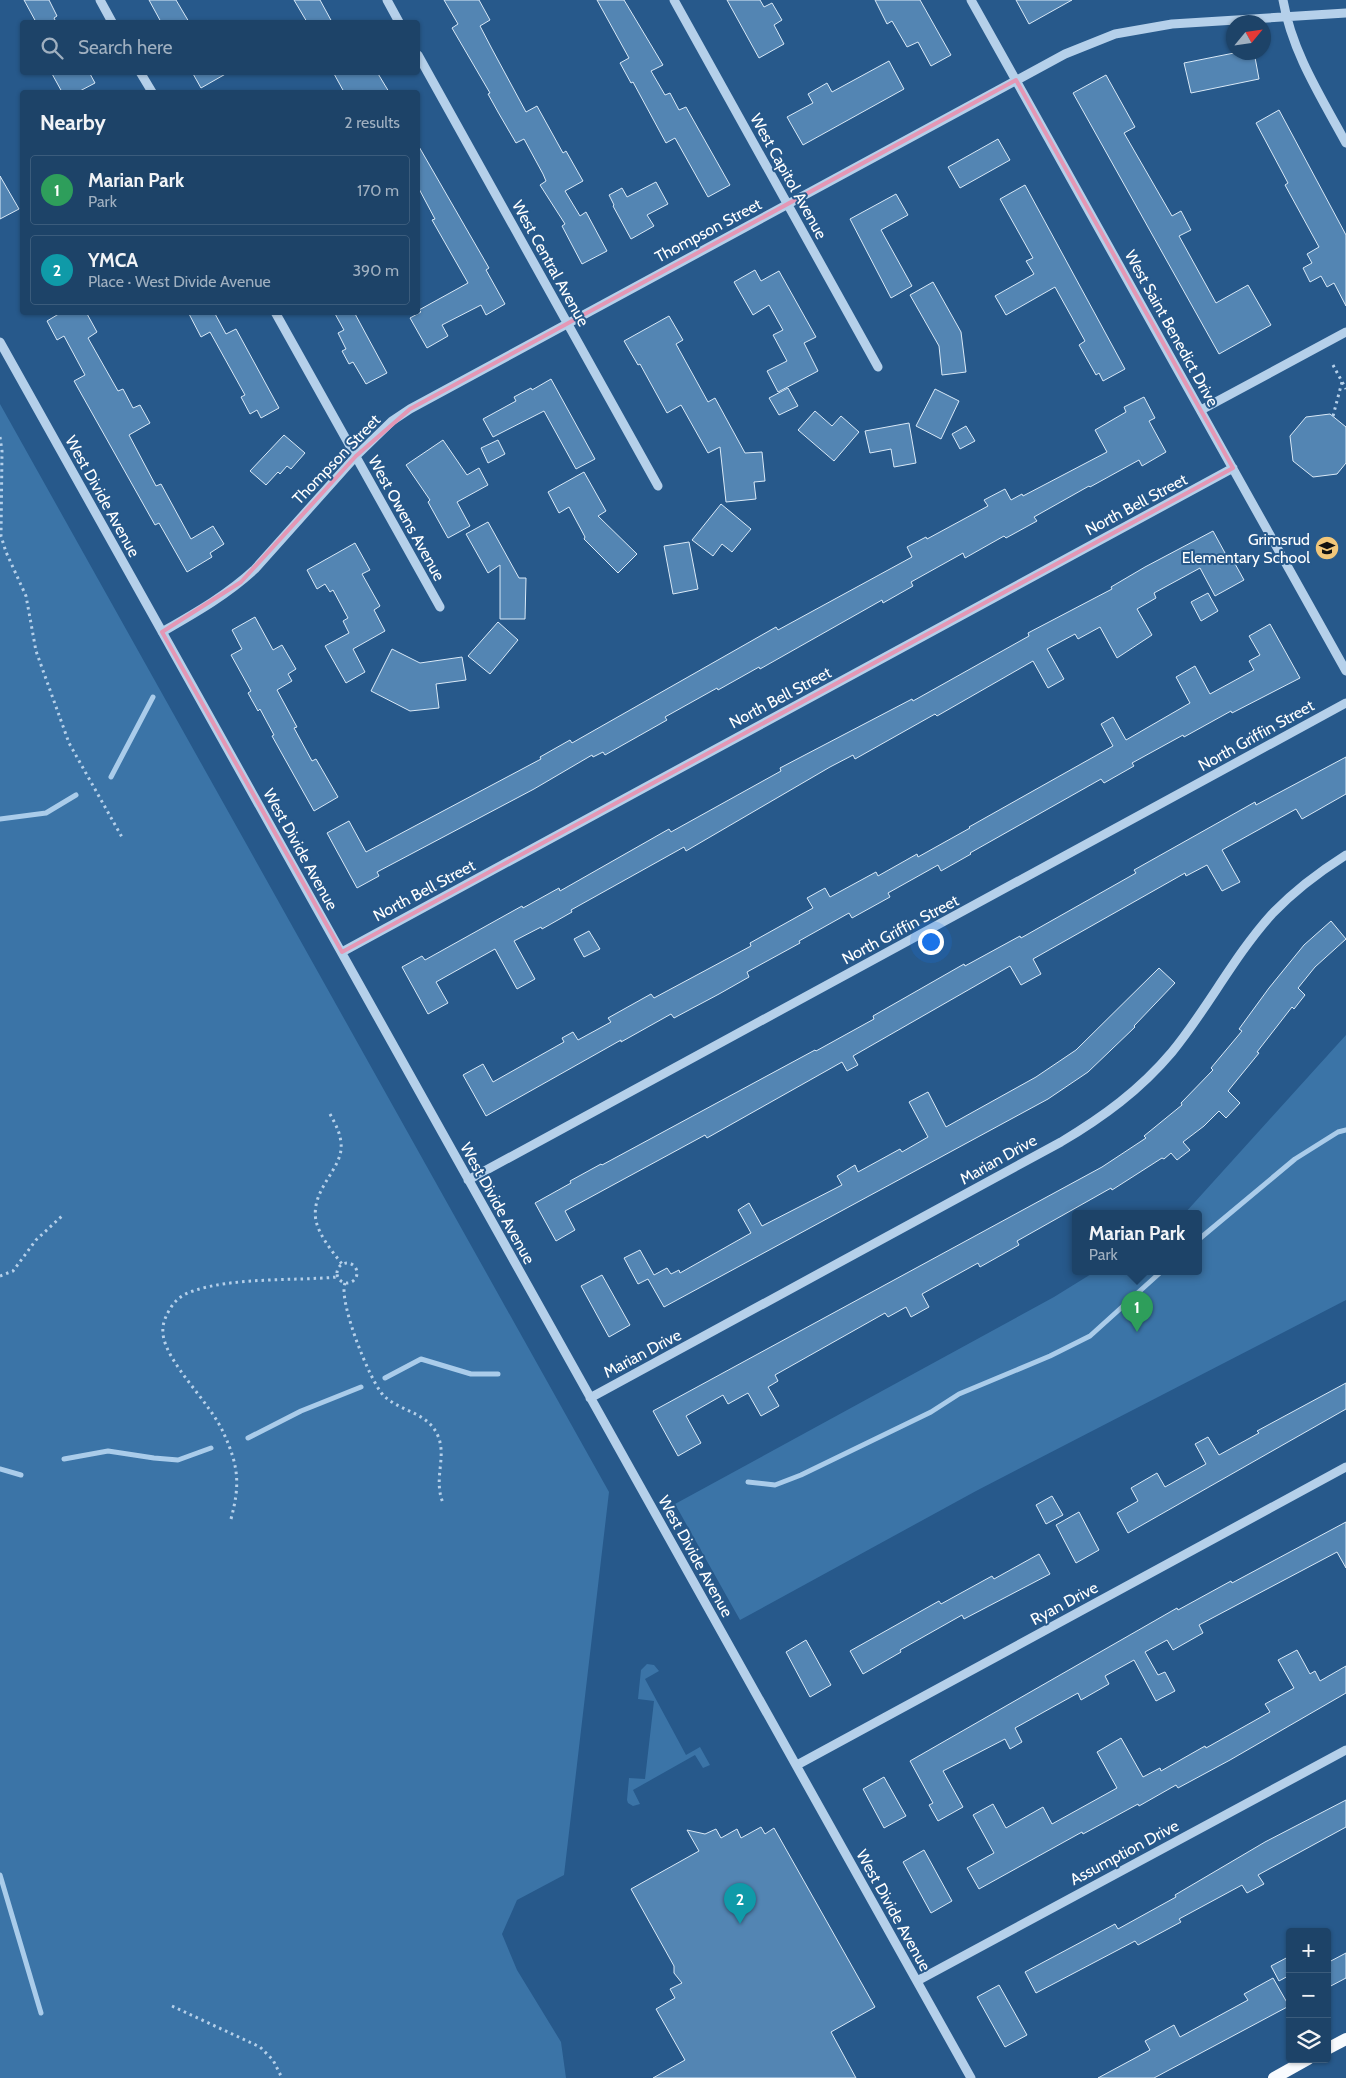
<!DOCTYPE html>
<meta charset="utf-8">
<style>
:root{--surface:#1d4368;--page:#2a4e71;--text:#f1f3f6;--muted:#a0b0c0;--line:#3b5c7c;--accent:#f2c77a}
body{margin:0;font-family:Cabin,sans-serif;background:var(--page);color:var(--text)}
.controls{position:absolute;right:15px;bottom:15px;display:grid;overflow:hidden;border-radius:5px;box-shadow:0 1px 4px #0004}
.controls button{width:45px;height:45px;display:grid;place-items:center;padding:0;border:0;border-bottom:1px solid var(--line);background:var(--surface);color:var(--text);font:25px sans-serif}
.compass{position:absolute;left:1226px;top:15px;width:45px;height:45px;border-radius:50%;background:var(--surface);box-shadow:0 1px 4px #0004;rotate:61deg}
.you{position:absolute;left:930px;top:941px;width:18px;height:18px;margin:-12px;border:4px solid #fff;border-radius:50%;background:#1a73e8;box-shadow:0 0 0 8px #1a73e833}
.badge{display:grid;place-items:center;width:32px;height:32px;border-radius:50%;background:var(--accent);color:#fff;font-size:16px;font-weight:700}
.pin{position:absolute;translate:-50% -41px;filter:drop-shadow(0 1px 2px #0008)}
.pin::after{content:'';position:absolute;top:26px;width:18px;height:15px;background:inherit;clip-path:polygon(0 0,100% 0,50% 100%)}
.popup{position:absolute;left:1072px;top:1210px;width:130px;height:65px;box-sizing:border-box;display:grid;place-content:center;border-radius:5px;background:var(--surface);filter:drop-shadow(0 1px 4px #0005);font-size:16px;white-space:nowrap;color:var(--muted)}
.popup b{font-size:19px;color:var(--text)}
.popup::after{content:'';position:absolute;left:50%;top:100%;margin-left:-10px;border:10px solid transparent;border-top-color:var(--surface)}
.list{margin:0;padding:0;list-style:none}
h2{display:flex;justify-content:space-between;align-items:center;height:65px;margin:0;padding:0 20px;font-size:21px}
h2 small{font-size:16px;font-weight:400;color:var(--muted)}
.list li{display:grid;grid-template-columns:32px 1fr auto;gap:15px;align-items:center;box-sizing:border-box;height:70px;margin:0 10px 10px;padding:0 10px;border:1px solid var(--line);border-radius:5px}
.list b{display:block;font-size:19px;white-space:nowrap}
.list p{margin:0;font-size:16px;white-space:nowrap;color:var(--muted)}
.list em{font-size:16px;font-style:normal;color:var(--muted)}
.icon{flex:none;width:28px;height:28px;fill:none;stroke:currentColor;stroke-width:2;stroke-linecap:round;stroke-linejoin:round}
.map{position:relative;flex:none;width:1346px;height:2078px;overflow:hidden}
.search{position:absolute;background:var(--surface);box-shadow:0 1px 4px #0004;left:20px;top:20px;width:400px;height:55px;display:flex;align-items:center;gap:12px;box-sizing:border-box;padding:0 18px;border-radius:5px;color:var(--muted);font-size:19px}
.panel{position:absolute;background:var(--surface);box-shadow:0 1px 4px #0004;left:20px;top:90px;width:400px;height:225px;border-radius:5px}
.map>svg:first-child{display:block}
.green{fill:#3b74a7}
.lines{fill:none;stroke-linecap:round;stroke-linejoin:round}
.stream{stroke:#aaccea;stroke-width:5}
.building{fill:#5385b3;stroke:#d9e9f7}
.path{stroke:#b5d0ea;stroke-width:3;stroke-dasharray:2.5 4;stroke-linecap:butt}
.minor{stroke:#b5d0ea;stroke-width:9}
.major{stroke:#f8fbfe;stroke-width:12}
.marked{fill:none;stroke:#e497b5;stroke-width:4;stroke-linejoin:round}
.labels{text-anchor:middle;stroke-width:4;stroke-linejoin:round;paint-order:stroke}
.street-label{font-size:16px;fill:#fff;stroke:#27598b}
.poi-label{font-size:16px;fill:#fff;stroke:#27598b;text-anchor:end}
</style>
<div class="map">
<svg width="1346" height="2078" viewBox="0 0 1346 2078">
<rect width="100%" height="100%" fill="#27598b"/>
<!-- green -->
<path class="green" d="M0,404L609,1492L564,1875L517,1900L502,1934L517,1970L561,2042L566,2078H0Z
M1346,1035V1300L976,1491L740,1620L675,1504L1054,1297L1096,1271H1198V1213H1185Z
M647,1664L654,1665L659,1671L645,1679L686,1755L700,1747L710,1765L703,1768L695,1755L633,1790L640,1804L633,1806L628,1803L627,1800L629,1778L645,1779L654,1701L638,1699L641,1670Z"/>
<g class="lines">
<!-- stream -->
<path class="stream" d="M111,777L153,697
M0,819L46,813L76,795
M1198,1240L1295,1159L1338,1132L1346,1130
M385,1378L421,1359L471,1374H498
M248,1438L301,1411L361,1387
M64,1459L108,1451L154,1458L178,1460L211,1448
M0,1469L21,1475
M748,1482L775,1485L801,1475L931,1412L959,1394L1050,1356L1090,1336L1162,1271
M0,1875L41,2013"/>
</g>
<!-- building -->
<path class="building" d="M24,0H49L57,16L54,18L56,22H36Z
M149,0H176L189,22H161Z
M294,0H320L332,22H307Z
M444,0H479L490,20L480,26L492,49L526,112L537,106L563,153L566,151L583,181L565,191L580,216L586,212L607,251L582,264L562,226L565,224L540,185L546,181L543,174L524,139L516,143L498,112L488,94L490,93L452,28L458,24Z
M597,0H624L663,65L651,71L665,95L670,93L679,110L686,107L730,185L708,197L675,138L666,143L633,82L631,83L620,63L629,58Z
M727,0H760L764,7L772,3L782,20L774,25L784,44L759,58Z
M875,0H920L951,55L931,66L918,42L907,47L892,21L887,24Z
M1016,0H1072L1029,24Z
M1239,52H1254L1259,79L1191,93L1184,63Z
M889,61L904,89L803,145L787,117L813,103L808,94L827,83L832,92Z
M51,72H89L95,83L78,92H62Z
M192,72H229L201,88Z
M333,72H377L389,92H344Z
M1106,75L1135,127L1124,133L1172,216L1181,211L1191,230L1179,236L1216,303L1248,285L1271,325L1219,354L1073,93Z
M1279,110L1346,235V306L1334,283L1327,287L1321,276L1310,282L1303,268L1312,263L1307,254L1319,247L1285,185L1288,183L1256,123Z
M998,139L1010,160L960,188L948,167Z
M418,145L489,268L486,270L505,304L486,315L481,305L442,325L448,336L427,348L410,318L421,312L419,310L468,283L432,220L435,219L418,187Z
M0,176L19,209L0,219Z
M656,182L668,204L647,215L654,226L631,239L613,206L614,205L609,195L622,188L627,197Z
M1025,185L1125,369L1103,381L1099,373L1096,375L1079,345L1085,341L1055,287L1006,315L995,296L1034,274L1026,261L1033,258L1000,199Z
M896,194L908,215L881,230L912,286L891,298L850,219Z
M755,270L761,281L779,271L816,337L804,343L818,371L778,392L767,371L787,361L773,335L783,330L769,305L753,315L734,282Z
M933,282L961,332L966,372L942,375L939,346L910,295Z
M62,312H86L97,332L88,338L118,391L123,389L133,408L140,405L150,423L129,435L156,486L161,484L191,539L213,526L224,544L210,553L212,557L187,572L159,523L155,525L74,381L85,375L64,336L57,340L47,321Z
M188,312H214L226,334L236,329L279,408L261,418L257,410L250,414L241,397L245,395L210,332L201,337Z
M334,312H354L387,373L366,384L353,362L349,364L342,351L346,349L338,333L344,330Z
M669,316L683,340L676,344L708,402L715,398L745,453L762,452L765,481L754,482L756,499L726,502L720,447L708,453L681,405L667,413L640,364L638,365L624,341Z
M551,379L595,459L576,469L544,411L493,437L483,419L516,401L514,397L531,388L532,390Z
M788,388L798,406L779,415L769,398Z
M935,389L959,401L941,439L916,426Z
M1144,397L1155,418L1149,421L1166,452L1142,466L1139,460L1090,487L1089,486L1034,517L1037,521L1006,538L1004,536L965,558L963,553L911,582L913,586L883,603L882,600L760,669L759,667L718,690L717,688L665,717L667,720L605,755L603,752L593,757L592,755L534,789L377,872L379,876L357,888L327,833L349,821L366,852L541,759L540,757L570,740L572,743L776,627L778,630L912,557L907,547L926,537L927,539L988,506L984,500L1005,489L1011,500L1022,494L1023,496L1107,452L1095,430L1126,412L1124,407Z
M815,411L832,426L841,416L859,432L834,461L798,430Z
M1330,414L1346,427V463L1337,474L1313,477L1293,461L1290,436L1306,417Z
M909,423L916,463L894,467L891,449L870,453L865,431Z
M966,426L975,441L960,449L952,434Z
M284,435L305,453L291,469L287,466L280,474L278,472L266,485L250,471Z
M443,440L467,475L479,468L488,485L457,502L470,526L448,538L428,502L430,500L406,465Z
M498,440L505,454L488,463L481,448Z
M584,472L606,511L598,516L637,554L618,573L584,539L585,537L569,507L559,513L548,492Z
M721,504L751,529L732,552L722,544L713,556L692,540Z
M488,522L519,578H526L525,619H500V565L488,573L466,534Z
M1213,531L1231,564L1234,562L1244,580L1215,596L1200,568L1154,593L1156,598L1137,609L1152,635L1117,658L1100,627L1078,639L1075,634L1047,649L1064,679L1048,688L1033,661L937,716L935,714L855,759L853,755L830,767L686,851L684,847L571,910L572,912L542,929L541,927L514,941L535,979L517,989L495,949L436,982L448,1003L428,1014L402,967L422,956L425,960L522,906L523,908L559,888L560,891L669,829L671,832L781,771L780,768L912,699L913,701L1029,636L1028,633L1112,589L1111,587L1145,567Z
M689,542L698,589L673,594L664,546Z
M355,543L370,570L362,574L380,606L374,610L385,631L353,649L365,672L346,683L325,646L349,633L343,621L348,618L333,590L330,592L325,584L317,589L307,570Z
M1208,593L1218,611L1201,621L1191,602Z
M255,617L273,650L282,645L296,669L288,674L292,681L277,690L297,727L294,728L312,761L316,759L338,797L314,811L272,736L274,735L260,709L258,711L248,693L251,691L231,655L242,649L232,630Z
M498,622L518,640L490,674L468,656Z
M1270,624L1300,678L1232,713L1231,711L1184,737L1183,735L1132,763L1134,766L1104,783L1101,779L970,853L971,854L941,871L938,865L888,893L890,897L852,918L849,913L799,941L800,943L747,972L749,977L719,994L674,1018L671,1014L621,1042V1040L486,1116L463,1075L483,1064L493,1082L564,1042L562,1038L573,1032L578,1040L611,1022L608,1018L651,994L654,998L751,946L750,943L813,908L807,898L825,888L830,897L876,872L878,876L917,854L918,857L970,828L969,827L1113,746L1101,724L1113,717L1126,740L1190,703L1176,677L1195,666L1210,694L1254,670L1249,661L1260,655L1249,636Z
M392,649L420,663L462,657L466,680L436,684L439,708L410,711L371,691Z
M1346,757V794L1302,819L1296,809L1222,850L1240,882L1222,891L1207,865L1186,876L1185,873L1033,959L1041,974L1021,985L1010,966L853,1056L858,1065L847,1071L842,1062L707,1138L705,1135L565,1211L575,1230L556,1241L535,1203L571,1183L570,1181L601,1164L602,1165L815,1050L816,1051L874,1019L873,1016L964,964L965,966L1020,936L1021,938L1136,873L1134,870L1255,802L1256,805Z
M1331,921L1346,939L1315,967L1298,988L1305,995L1294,1009L1292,1007L1257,1052L1259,1053L1228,1091L1240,1103L1226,1118L1219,1111L1204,1126L1183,1142L1190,1150L1177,1160L1171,1153L1164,1159L1162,1158L1112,1190L1111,1188L1017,1241L1019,1245L980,1267L978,1263L922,1294L929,1307L911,1317L906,1307L888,1317L885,1313L775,1375L778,1381L768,1387L779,1406L761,1416L748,1393L728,1404L723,1395L686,1416L701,1443L678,1456L653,1411L1102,1167L1146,1138L1144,1136L1182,1105L1181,1103L1213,1070L1211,1068L1242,1031L1239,1029L1269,988L1304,945Z
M589,931L600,949L584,957L574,939Z
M1159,968L1175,983L1134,1026L1135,1027L1088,1072L1048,1099L664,1307L648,1279L638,1284L624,1258L640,1250L654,1275L667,1268L671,1274L679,1270L680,1273L751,1233L738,1210L749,1203L762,1226L842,1185L837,1176L855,1165L858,1172L900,1149L902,1152L928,1137L909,1102L928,1092L946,1127L1036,1077L1076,1050Z
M602,1275L630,1325L609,1337L581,1286Z
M1346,1383V1409L1128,1533L1117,1513L1138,1501L1131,1488L1157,1473L1165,1487L1206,1464L1195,1444L1208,1437L1219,1455L1259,1433L1257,1431Z
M1052,1496L1063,1515L1046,1524L1036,1505Z
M1079,1512L1099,1550L1076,1563L1056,1525Z
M1346,1522V1568L1337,1552L1199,1625L1203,1633L1173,1650L1167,1640L1145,1652L1158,1675L1165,1672L1175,1691L1156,1701L1134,1660L1105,1676L1109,1684L1081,1700L1078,1693L1015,1728L1022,1742L1010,1749L1005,1739L943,1771L963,1807L938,1821L929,1805L933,1803L910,1761L1177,1608L1178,1610L1231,1581L1232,1583Z
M1039,1554L1050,1574L964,1619L962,1615L900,1650L901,1652L863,1674L850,1651L939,1601L941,1604L992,1576L994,1579Z
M806,1640L831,1685L810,1697L786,1652Z
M1297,1650L1310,1674L1315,1671L1320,1681L1346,1666V1693L1230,1760L1178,1788L1176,1785L1139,1806L1138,1804L1083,1834L1082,1832L979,1889L967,1868L994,1853L973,1815L993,1804L1006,1828L1043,1807L1052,1824L1117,1788L1097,1752L1121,1738L1143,1777L1160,1768L1161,1771L1205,1746L1206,1748L1270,1712L1265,1704L1294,1688L1278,1660Z
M884,1777L906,1816L884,1828L863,1789Z
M1346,1800V1827L1258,1875L1264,1884L1247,1893L1242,1885L1179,1919L1181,1922L1138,1945L1135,1941L1036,1993L1025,1972L1115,1924L1118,1929L1176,1897L1175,1895L1265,1842Z
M761,1827L765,1834L774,1828L875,2007L831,2032L856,2078H653L685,2060L656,2009L675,1998L670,1989L682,1983L674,1973V1966L631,1889L699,1851L687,1830L705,1834L716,1829L721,1838L737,1829L741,1838Z
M924,1850L952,1901L931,1913L903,1862Z
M1346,1953V1978L1327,1988V1963Z
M1290,1956V1975L1279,1981L1271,1966Z
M1273,1978L1289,2006L1154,2078H1098L1150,2050L1145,2041L1174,2025L1180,2037L1248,2000L1244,1994Z
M999,1985L1027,2035L1005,2047L977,1997Z"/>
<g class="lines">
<!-- path -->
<path class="path" d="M1333,365L1346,389
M1333,416L1342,382
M0,437L2,451L1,536L6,552L26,596L36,651L69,743L123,839
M330,1114C335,1123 340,1132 341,1143C344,1169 310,1188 316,1221C320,1237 332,1251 342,1264
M337 1273a10 10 0 1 1 20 0a10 10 0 1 1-20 0Z
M0,1276L13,1271L36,1240L63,1215
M345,1283C338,1301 370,1382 384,1396C401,1412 428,1412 438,1436C447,1458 433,1478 443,1503
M231,1519C240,1485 239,1467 224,1434C211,1403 166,1363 163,1334C162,1325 165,1317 170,1309C175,1300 183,1294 193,1291C234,1277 294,1281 337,1277
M172,2006L260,2047L273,2060L282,2078"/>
<!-- minor -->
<path class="minor" d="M100,0L112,22
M387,0L399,22
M674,0L878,367
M971,0L1346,671
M1283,0C1292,52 1321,97 1346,143
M418,55L658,486
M140,72L152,92
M275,312L440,607
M0,342L971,2078
M1201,410L1346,332
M162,632C195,613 227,595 255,569L356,456L392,421L410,409L1065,54L1115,34L1172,24L1346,13
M342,952L1233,468
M468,1180L1346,703
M590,1398L1061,1142C1103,1117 1140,1090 1172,1052C1208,1008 1234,956 1272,914C1294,891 1319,872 1346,855
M797,1765L1346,1467
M917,1981L1346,1750"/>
<!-- major -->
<path class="major" d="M1327,2049L1346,2039
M1274,2078L1308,2059"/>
</g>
<!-- marked area -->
<path class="marked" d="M1016,80L1233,468L342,952L162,632L241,582L356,456L410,409Z"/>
<!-- icons -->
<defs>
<g id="school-disc" transform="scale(1.25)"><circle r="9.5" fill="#f2c77a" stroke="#27598b"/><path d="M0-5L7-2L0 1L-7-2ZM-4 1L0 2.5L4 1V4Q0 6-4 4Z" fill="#111"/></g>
</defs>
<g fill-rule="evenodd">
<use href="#school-disc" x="1327" y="548"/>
</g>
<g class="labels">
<!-- street labels -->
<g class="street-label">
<text transform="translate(789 176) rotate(61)" y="6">West Capitol Avenue</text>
<text transform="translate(708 230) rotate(-28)" y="6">Thompson Street</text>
<text transform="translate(551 263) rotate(61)" y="6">West Central Avenue</text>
<text transform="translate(1172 328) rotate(61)" y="6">West Saint Benedict Drive</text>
<text transform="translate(336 459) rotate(-46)" y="6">Thompson Street</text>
<text transform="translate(103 496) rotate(61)" y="6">West Divide Avenue</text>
<text transform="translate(1136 504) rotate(-28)" y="6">North Bell Street</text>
<text transform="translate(407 518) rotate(61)" y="6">West Owens Avenue</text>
<text transform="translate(780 697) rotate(-28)" y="6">North Bell Street</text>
<text transform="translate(1256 735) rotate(-29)" y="6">North Griffin Street</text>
<text transform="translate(301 849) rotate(61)" y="6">West Divide Avenue</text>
<text transform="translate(424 890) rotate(-28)" y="6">North Bell Street</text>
<text transform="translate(900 929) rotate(-28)" y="6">North Griffin Street</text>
<text transform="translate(998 1159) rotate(-29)" y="6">Marian Drive</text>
<text transform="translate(498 1203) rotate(61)" y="6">West Divide Avenue</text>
<text transform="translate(642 1353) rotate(-28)" y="6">Marian Drive</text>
<text transform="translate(696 1556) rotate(61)" y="6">West Divide Avenue</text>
<text transform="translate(1064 1603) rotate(-28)" y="6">Ryan Drive</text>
<text transform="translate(1124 1852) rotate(-28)" y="6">Assumption Drive</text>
<text transform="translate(894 1910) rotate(61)" y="6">West Divide Avenue</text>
</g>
<!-- poi labels -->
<g class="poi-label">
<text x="1310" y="545">Grimsrud<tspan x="1310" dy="18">Elementary School</tspan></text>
</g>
</g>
</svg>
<div class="controls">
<button>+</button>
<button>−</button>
<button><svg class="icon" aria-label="layers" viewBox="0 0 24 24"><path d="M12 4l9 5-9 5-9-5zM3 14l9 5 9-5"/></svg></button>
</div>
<svg class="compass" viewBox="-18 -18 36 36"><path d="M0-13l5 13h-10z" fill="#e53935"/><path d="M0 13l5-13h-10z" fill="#a0b0c0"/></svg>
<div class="you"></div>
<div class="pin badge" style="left:1137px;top:1332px;background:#2e9e5b">1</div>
<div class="popup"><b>Marian Park</b>Park</div>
<div class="pin badge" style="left:740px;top:1924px;background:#0f9aa8">2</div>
<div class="search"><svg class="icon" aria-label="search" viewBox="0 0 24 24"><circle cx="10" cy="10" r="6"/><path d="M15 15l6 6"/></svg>Search here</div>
<section class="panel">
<h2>Nearby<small>2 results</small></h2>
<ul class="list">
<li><span class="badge" style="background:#2e9e5b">1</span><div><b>Marian Park</b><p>Park</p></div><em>170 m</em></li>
<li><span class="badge" style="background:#0f9aa8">2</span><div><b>YMCA</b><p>Place · West Divide Avenue</p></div><em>390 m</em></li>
</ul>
</section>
</div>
